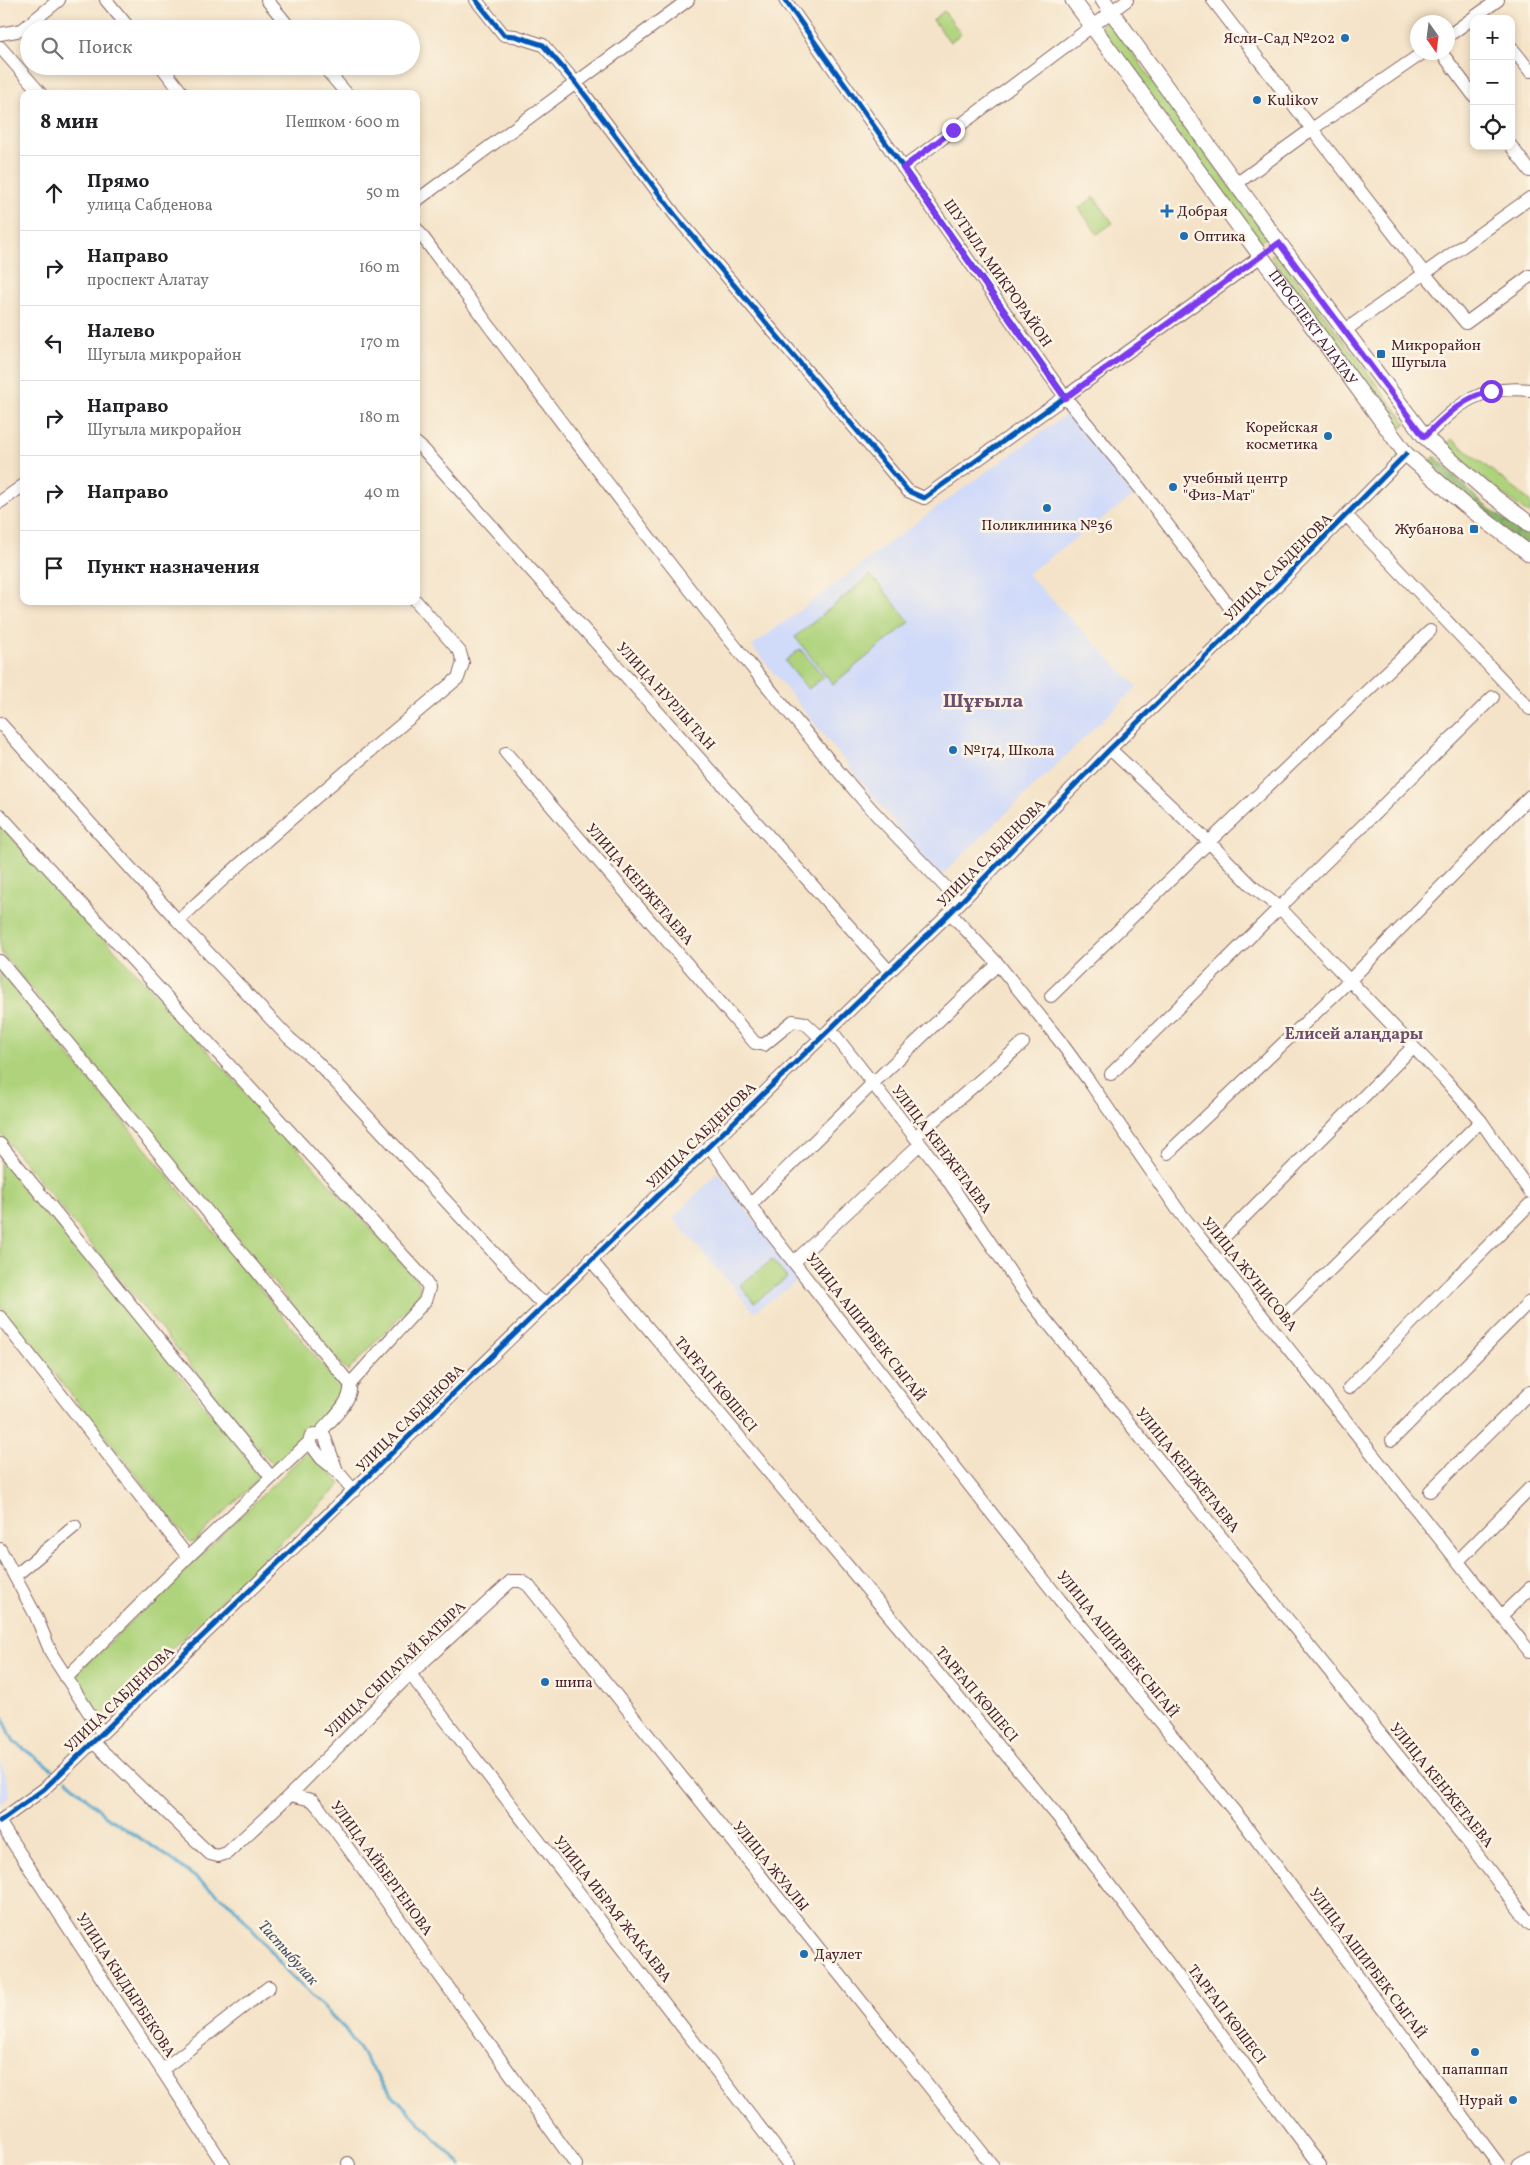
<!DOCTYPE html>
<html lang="ru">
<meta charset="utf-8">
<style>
:root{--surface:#fff;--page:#f2f2f2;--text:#202124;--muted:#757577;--line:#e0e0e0}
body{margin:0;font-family:Vollkorn,serif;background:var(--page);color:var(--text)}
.controls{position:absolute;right:15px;top:15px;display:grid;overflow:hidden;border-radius:10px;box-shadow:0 2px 8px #0003}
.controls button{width:45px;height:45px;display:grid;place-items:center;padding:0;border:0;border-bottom:1px solid var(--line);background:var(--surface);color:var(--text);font:25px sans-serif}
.compass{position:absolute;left:1410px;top:15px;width:45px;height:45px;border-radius:50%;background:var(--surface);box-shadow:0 2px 8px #0003;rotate:166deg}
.stop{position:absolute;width:15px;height:15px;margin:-11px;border:4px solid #7c3aed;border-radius:50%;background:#fff}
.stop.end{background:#7c3aed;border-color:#fff;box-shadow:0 1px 5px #0008}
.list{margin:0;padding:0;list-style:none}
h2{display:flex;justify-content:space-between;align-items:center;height:65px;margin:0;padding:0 20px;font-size:21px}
h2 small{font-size:16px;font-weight:400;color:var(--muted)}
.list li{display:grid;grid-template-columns:32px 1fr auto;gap:15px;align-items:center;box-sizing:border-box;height:75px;padding:0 20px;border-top:1px solid var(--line)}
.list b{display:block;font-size:19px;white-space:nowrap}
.list p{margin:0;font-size:16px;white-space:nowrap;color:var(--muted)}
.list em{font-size:16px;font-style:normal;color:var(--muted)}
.icon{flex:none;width:28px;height:28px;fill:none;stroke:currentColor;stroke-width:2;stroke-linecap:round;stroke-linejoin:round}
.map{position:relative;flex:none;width:1530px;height:2165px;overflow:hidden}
.search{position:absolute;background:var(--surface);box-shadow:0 2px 8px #0003;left:20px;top:20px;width:400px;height:55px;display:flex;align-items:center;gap:12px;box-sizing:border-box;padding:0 18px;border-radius:28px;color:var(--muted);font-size:19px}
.panel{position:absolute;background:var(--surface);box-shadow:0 2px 8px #0003;left:20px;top:90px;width:400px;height:515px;border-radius:10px}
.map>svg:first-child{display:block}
.built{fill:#d0daf9}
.green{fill:#aed37c;stroke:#7c7954}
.forest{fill:url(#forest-crowns);stroke:#6a6a4c}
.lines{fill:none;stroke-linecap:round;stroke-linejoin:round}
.stream{stroke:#4fa5cc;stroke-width:3}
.minor-casing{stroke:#866462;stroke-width:14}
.major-casing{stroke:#866462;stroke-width:17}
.minor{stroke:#fff;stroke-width:12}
.major{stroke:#fff;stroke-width:15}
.cycleway-casing{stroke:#fcf5e5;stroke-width:8}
.cycleway{stroke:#0057b8;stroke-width:5}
.route{stroke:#7c3aed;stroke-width:6}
.poi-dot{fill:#1f6fb2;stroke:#fcf5e5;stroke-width:2}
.labels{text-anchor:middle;stroke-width:5;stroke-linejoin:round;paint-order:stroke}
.poi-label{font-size:15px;fill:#4a1f2b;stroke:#fcf5e5;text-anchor:start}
.street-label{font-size:15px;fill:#4a1f2b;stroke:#fcf5e5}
.neighbourhood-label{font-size:16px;font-weight:bold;fill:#6d4e6c;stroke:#fcf5e5}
.water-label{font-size:16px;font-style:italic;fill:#4c556b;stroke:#fcf5e5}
.district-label{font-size:20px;font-weight:bold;fill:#6d4e6c;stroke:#fcf5e5}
</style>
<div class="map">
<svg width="1530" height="2165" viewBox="0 0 1530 2165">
<defs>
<pattern id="forest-crowns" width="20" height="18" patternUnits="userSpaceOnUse" patternTransform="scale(1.25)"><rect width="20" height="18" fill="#8ab56c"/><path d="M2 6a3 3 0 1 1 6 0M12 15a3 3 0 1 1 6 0" fill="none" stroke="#739359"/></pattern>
</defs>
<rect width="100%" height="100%" fill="#fcf5e5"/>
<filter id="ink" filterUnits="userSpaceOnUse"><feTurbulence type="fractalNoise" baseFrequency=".02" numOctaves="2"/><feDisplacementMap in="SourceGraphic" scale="10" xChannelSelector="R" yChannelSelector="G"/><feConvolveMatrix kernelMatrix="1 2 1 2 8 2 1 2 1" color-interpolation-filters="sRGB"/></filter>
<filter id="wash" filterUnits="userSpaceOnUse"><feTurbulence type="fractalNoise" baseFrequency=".0096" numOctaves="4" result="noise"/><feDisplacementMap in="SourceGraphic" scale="20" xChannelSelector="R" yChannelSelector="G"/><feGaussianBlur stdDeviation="1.12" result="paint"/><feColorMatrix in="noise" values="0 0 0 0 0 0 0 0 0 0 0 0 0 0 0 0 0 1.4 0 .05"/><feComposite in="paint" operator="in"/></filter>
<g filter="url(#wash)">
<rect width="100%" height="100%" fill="#f4e3c8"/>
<!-- built -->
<path class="built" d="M1071,411L1133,496L1027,574L1137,687L940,877L934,872L752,646L932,511Z
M718,1172L799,1280L754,1312L673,1218Z
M0,1758L11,1796L0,1804Z"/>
<!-- green -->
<path class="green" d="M944,11L961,34L950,42L933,20Z
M1107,21H1109L1267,237L1258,244L1102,30L1101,25Z
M1094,197L1113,223L1097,234L1079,208Z
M1276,252L1406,423L1397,431L1270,256Z
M1452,439L1530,501V515L1482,478L1445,446Z
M871,575L910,622L833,684L795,637Z
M800,649L824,677L808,689L785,661Z
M0,825L416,1278L420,1286L419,1296L348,1371L345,1369L0,951Z
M0,971L344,1391L342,1399L278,1463L273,1465L264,1455L0,1133Z
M0,1154L260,1474L259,1478L195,1541L190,1542L0,1306Z
M772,1260L787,1278L754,1303L740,1285Z
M307,1452L311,1453L341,1484L99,1719L79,1687L75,1677L78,1673Z"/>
<!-- forest -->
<path class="forest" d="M1435,456L1483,504L1530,538V549L1477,509L1427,464Z"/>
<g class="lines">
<!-- stream -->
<path class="stream" d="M0,1712L14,1742L52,1769
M67,1780L106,1816L167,1856L233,1906L288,1972L345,2029L384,2086L461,2165"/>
</g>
</g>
<g filter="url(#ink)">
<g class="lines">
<!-- minor casing -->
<g class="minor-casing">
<path id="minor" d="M106,0L130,29
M267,0L291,29
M476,0L504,35L515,36L543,45L576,83L675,215L908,491L924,498L1065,397L785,0
M1213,0L1312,129L1236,184
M0,34L22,30L59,0
M1448,36L1498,0
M0,47L41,94
M1511,47L1530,71
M1424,52L1312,129L1425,274L1466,323L1530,276
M1441,52L1474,96
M161,66L183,94
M323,66L347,94
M1511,146L1530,171
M903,168L1127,0
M416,201L688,0
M416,228C561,422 705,618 864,801C895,836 929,868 960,903
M1344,331L1530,198
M1425,437C1460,403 1478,385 1530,390
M416,443L424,450L889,971
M0,502L24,485
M1346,515L1530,709
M1241,622L1139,487L1065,397L1260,257
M0,723L178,921L289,1038L316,1061L535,1297L545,1303
M1110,749L1209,842L1253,887L1281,909L1444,1079L1481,1121L1530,1192
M506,753L755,1043L764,1045L793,1021L805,1023L821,1038
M0,815L422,1276L429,1288L425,1301L350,1384
M950,913L998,964L1059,1040L1089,1081L1178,1210L1530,1652
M178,921C268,836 362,757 458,678L463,663L460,652L416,601
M0,961L350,1384C353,1402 330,1420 320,1433
M1051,996L1209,842L1430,631
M830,1029L943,1173L1027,1297L1467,1841L1530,1924
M1111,1074L1493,697
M915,1137L1023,1043
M0,1144L271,1477
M709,1145L762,1222L1060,1600L1244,1823L1499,2165
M1168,1153L1349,981L1530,796
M750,1205L868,1088L998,964
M1224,1237L1413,1047
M590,1259L1059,1818L1320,2165
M794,1262L920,1144
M1286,1313L1481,1121
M0,1317L188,1557
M1349,1388L1417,1317L1530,1204
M1392,1440L1530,1301
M309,1442L321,1458L337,1471L354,1491
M1430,1491L1530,1392
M0,1549L36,1616L52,1655L102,1733
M1458,1561L1530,1488
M15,1576L75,1526
M1501,1616L1530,1588
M410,1674L789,2165
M66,1678L188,1557L309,1442L311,1436L320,1433L324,1435L337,1471
M93,1742L210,1854L218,1856L227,1853L290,1795L312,1800L320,1809L576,2165
M290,1795L410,1674L511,1581H521L528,1585L992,2165
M0,1821L44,1789L93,1742L950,913L1110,749L1241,622L1406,454
M0,1823L224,2165
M162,2070L269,1987
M348,2163L349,2165"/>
</g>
<!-- major casing -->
<g class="major-casing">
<g id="major">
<path id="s1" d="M1073,0L1406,454L1465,505L1530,554"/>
<path d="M1103,0L1279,243L1425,437L1485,490L1530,524"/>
<path d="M1520,2165L1530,2159"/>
</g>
</g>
<!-- minor -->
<use href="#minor" class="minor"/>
<!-- major -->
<use href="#major" class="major"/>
<!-- cycleway casing -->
<g class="cycleway-casing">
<path id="cycleway" d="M476,0L504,35L515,36L543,45L576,83L675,215L908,491L924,498L1065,397L785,0
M0,1821L44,1789L93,1742L950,913L1110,749L1241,622L1406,454"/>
</g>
<!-- cycleway -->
<use href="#cycleway" class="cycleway"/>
</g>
</g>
<g class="lines" filter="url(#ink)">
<!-- route -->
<path class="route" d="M953,130L903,168L1065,398L1279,243L1424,437C1444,418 1463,397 1491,391"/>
</g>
<!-- markers -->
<g class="poi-dot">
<circle cx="1345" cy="38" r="5"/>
<circle cx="1257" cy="100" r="5"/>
<path d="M1164.5 203.5h5v5h5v5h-5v5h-5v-5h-5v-5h5z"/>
<circle cx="1184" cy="236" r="5"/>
<rect x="1376" y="349" width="10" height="10" rx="2.5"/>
<circle cx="1328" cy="436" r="5"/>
<circle cx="1173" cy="487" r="5"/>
<circle cx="1047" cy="508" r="5"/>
<rect x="1469" y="524" width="10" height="10" rx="2.5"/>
<circle cx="953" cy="750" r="5"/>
<circle cx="545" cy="1682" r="5"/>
<circle cx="804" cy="1954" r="5"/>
<circle cx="1475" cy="2052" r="5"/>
<circle cx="1513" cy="2100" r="5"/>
</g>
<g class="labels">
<!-- poi labels -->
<g class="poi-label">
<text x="1335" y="43" text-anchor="end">Ясли-Сад №202</text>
<text x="1267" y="105">Kulikov</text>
<text x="1177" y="216">Добрая</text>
<text x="1194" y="241">Оптика</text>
<text x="1391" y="350">Микрорайон<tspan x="1391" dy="17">Шугыла</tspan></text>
<text x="1318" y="432" text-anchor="end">Корейская<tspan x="1318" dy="17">косметика</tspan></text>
<text x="1183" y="483">учебный центр<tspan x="1183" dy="17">"Физ-Мат"</tspan></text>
<text x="1047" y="530" text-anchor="middle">Поликлиника №36</text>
<text x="1464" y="534" text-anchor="end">Жубанова</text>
<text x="963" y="755">№174, Школа</text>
<text x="555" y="1687">шипа</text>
<text x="814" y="1959">Даулет</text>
<text x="1475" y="2074" text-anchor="middle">папаппап</text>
<text x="1503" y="2105" text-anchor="end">Нурай</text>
</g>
<!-- street labels -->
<g class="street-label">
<text transform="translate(998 273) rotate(55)" y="5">ШУГЫЛА МИКРОРАЙОН</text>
<text dy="5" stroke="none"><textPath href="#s1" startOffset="406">ПРОСПЕКТ АЛАТАУ</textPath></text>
<text transform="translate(1278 567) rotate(-45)" y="5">УЛИЦА САБДЕНОВА</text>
<text transform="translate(666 696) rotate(48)" y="5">УЛИЦА НУРЛЫ ТАН</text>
<text transform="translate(991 853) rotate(-45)" y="5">УЛИЦА САБДЕНОВА</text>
<text transform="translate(640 884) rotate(49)" y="5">УЛИЦА КЕНЖЕТАЕВА</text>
<text transform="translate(701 1135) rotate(-44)" y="5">УЛИЦА САБДЕНОВА</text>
<text transform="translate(942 1149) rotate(53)" y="5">УЛИЦА КЕНЖЕТАЕВА</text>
<text transform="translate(1250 1274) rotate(51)" y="5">УЛИЦА ЖУНИСОВА</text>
<text transform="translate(866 1327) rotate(52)" y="5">УЛИЦА АШИРБЕК СЫГАЙ</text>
<text transform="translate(716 1384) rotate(50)" y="5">ТАРҒАП КӨШЕСІ</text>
<text transform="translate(410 1418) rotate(-45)" y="5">УЛИЦА САБДЕНОВА</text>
<text transform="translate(1188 1470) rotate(51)" y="5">УЛИЦА КЕНЖЕТАЕВА</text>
<text transform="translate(1118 1644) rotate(51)" y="5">УЛИЦА АШИРБЕК СЫГАЙ</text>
<text transform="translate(395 1669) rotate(-44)" y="5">УЛИЦА СЫПАТАЙ БАТЫРА</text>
<text transform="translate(977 1694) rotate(50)" y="5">ТАРҒАП КӨШЕСІ</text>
<text transform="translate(119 1699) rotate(-44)" y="5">УЛИЦА САБДЕНОВА</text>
<text transform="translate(1442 1785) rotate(51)" y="5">УЛИЦА КЕНЖЕТАЕВА</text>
<text transform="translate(771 1866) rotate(51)" y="5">УЛИЦА ЖУАЛЫ</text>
<text transform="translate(382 1868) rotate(54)" y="5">УЛИЦА АЙБЕРГЕНОВА</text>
<text transform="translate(613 1909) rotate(52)" y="5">УЛИЦА ИБРАЯ ЖАКАЕВА</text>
<text transform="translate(1368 1963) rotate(53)" y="5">УЛИЦА АШИРБЕК СЫГАЙ</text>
<text transform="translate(126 1985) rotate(57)" y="5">УЛИЦА КЫДЫРБЕКОВА</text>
<text transform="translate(1227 2014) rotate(53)" y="5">ТАРҒАП КӨШЕСІ</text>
</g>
<!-- neighbourhood labels -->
<g class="neighbourhood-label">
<text x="1354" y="1039">Елисей алаңдары</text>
</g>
<!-- water labels -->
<g class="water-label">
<text transform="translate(289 1952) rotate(48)" y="6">Тастыбулак</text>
</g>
<!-- district labels -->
<g class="district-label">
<text x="983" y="707">Шұғыла</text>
</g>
</g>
</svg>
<div class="controls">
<button>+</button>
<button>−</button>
<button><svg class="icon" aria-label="locate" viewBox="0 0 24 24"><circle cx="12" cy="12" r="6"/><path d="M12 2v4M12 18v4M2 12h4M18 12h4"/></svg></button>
</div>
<svg class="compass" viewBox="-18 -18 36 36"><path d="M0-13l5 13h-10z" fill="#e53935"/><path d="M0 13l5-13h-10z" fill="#757577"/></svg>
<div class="stop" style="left:1491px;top:391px"></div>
<div class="stop end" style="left:953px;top:130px"></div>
<div class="search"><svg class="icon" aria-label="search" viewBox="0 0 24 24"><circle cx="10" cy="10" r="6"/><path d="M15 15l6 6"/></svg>Поиск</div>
<section class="panel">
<h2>8 мин<small>Пешком · 600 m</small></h2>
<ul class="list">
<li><svg class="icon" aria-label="ahead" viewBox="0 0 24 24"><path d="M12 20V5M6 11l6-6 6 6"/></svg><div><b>Прямо</b><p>улица Сабденова</p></div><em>50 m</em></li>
<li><svg class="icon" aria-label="right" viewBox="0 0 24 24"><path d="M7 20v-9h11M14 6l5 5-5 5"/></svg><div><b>Направо</b><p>проспект Алатау</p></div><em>160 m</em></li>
<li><svg class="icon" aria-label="left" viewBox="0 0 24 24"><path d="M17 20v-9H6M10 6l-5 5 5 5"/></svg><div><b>Налево</b><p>Шугыла микрорайон</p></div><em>170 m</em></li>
<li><svg class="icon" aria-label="right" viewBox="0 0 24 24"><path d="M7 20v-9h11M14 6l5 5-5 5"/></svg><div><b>Направо</b><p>Шугыла микрорайон</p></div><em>180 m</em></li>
<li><svg class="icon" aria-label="right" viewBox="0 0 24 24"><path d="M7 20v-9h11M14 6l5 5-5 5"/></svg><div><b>Направо</b></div><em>40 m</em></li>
<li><svg class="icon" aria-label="arrive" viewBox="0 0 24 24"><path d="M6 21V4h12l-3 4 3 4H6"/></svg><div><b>Пункт назначения</b></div></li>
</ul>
</section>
</div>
